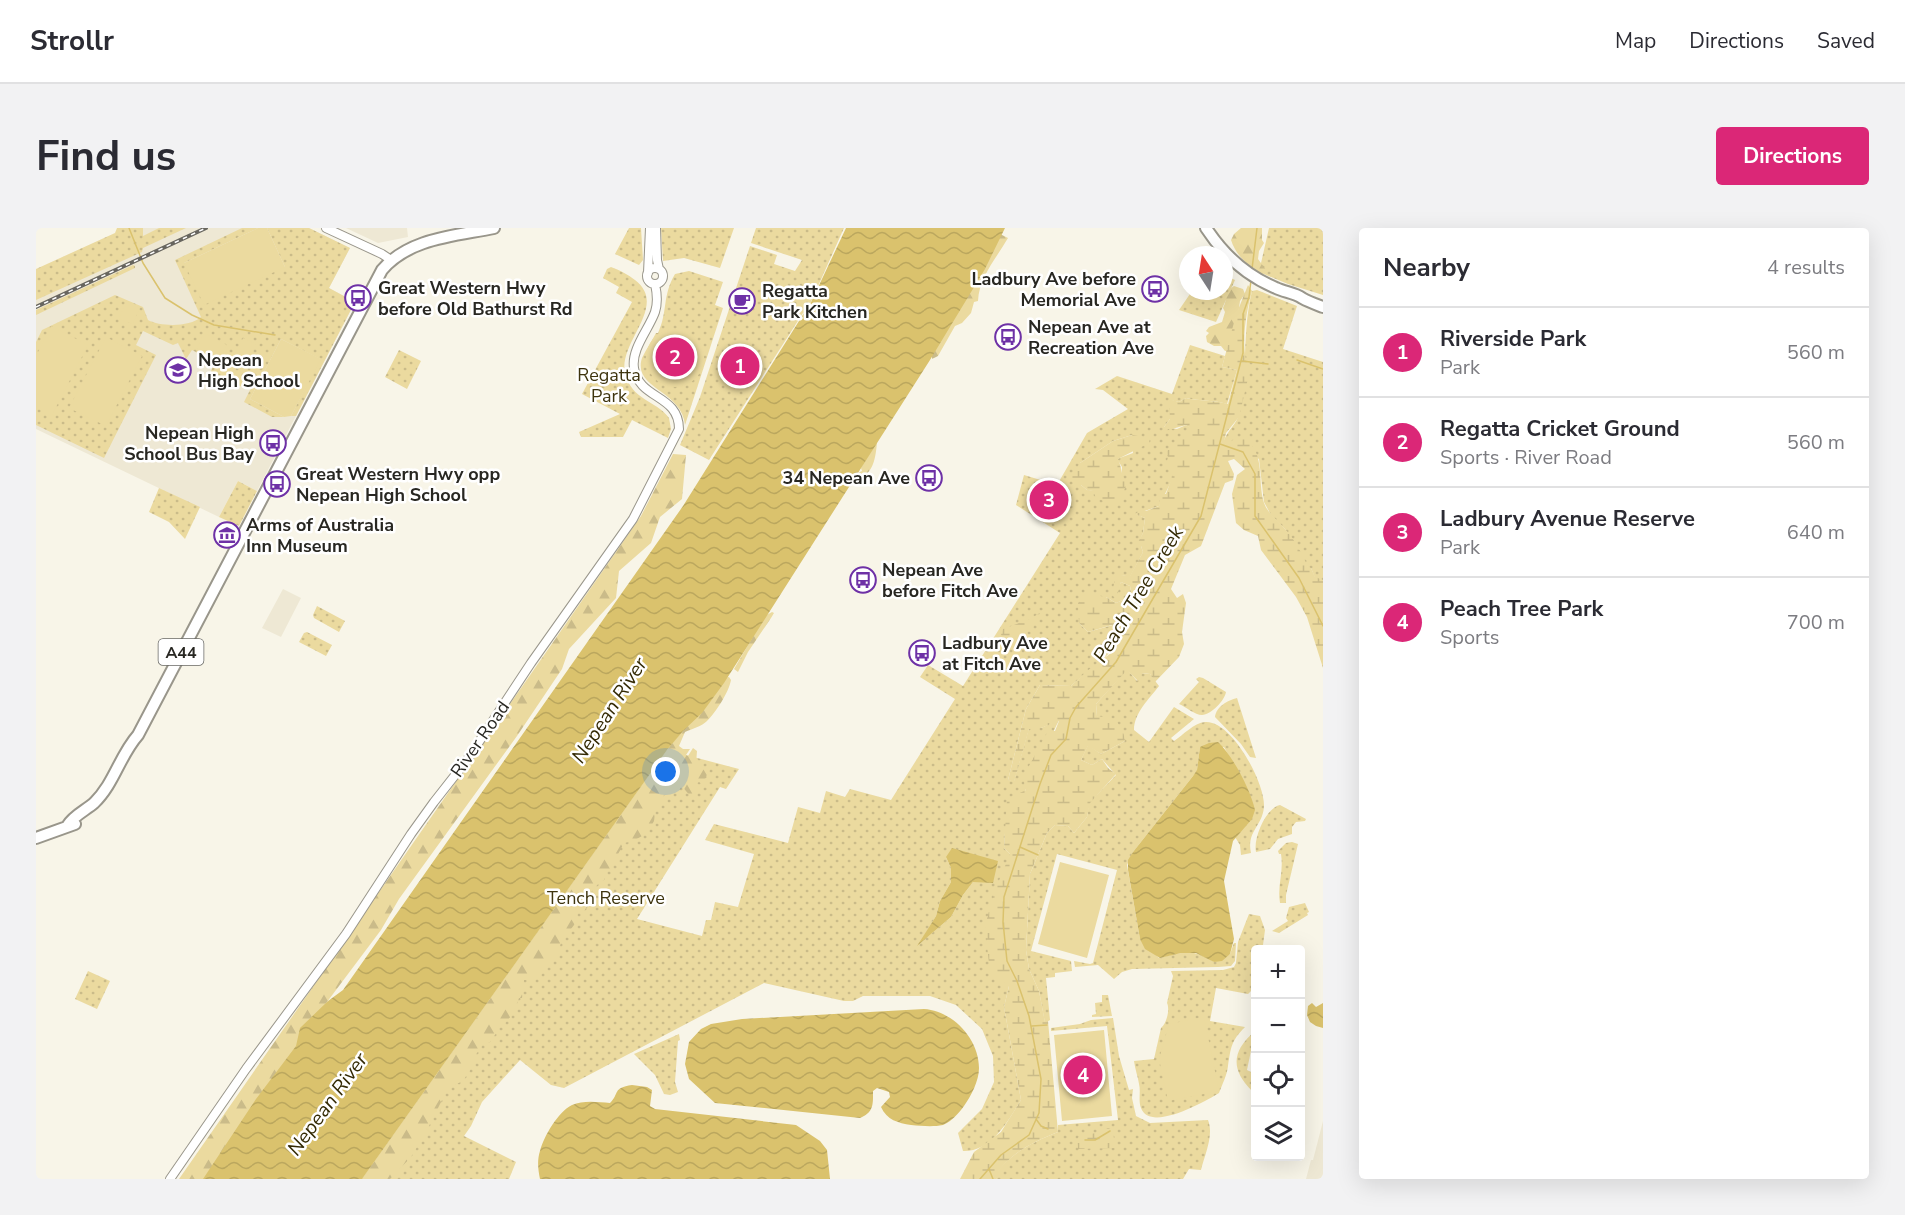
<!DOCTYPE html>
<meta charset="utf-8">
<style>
:root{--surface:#fff;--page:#f2f2f3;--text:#2b2b33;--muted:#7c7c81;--line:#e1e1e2;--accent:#db2777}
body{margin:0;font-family:"Nunito Sans",sans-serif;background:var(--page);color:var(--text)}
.controls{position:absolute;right:18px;bottom:18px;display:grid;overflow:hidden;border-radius:6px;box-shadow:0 6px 24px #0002}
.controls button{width:54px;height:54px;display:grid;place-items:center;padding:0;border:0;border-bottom:2px solid var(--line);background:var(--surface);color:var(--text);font:30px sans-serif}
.compass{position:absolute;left:1143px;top:18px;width:54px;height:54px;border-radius:50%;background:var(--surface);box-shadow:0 6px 24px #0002;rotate:348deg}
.you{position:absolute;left:630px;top:544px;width:21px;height:21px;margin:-15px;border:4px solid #fff;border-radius:50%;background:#1a73e8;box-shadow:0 0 0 9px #1a73e833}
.badge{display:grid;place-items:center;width:39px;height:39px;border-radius:50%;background:var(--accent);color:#fff;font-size:20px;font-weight:700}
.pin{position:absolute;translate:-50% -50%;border:3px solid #fff;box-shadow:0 2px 6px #0006}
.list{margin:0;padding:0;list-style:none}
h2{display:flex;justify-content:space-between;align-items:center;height:78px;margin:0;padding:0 24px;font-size:26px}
h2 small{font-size:20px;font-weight:400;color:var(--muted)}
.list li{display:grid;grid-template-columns:39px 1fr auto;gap:18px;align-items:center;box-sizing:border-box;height:90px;padding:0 24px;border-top:2px solid var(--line)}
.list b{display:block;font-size:22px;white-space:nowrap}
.list p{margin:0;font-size:20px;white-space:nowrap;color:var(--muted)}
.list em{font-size:20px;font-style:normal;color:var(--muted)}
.icon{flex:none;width:33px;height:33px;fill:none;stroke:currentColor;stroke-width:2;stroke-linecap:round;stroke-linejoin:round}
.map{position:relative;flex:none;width:1287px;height:951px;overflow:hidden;border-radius:6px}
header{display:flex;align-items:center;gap:36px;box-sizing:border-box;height:84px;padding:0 30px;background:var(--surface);border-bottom:2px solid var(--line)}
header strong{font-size:28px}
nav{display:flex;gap:33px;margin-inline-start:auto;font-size:21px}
.intro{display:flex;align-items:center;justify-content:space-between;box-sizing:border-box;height:144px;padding:0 36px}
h1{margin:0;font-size:42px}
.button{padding:15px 27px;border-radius:6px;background:var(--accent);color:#fff;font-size:21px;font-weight:700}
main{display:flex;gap:36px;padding:0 36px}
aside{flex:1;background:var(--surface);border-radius:6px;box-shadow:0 6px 24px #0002}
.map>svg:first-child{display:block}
.built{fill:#eee8d4}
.green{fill:url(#green-dots);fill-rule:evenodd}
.forest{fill:url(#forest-firs)}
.wetland{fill:url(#wetland-marsh)}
.pitch{fill:#ebda9f}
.water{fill:url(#water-waves)}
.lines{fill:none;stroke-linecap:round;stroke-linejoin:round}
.stream{stroke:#dac26d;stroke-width:1.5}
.secondary-casing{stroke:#99968b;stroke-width:10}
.highway-casing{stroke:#99968b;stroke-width:14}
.secondary{stroke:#fff;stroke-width:8}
.highway{stroke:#fff;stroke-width:10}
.rail-casing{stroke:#68665f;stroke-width:4}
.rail{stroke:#fff;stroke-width:1.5;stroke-dasharray:4.5;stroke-linecap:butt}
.labels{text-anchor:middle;stroke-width:5;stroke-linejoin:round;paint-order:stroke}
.shield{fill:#fff;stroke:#686864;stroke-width:1.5}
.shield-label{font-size:16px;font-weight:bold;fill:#282722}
.poi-label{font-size:18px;font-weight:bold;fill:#282722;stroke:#fff;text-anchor:start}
.park-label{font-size:18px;fill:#3e340e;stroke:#fff}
.street-label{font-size:18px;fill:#282722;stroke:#fff}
.water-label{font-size:20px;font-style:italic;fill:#342a04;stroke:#fff}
</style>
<header>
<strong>Strollr</strong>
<nav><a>Map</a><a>Directions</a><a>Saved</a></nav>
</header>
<div class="intro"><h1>Find us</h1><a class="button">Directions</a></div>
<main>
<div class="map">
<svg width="1287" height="951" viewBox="0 0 1287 951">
<defs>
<pattern id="green-dots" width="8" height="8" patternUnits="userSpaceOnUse" patternTransform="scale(1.5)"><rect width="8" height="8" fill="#ebda9f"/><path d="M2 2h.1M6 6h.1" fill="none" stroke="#cabb89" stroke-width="1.8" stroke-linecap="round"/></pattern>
<pattern id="forest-firs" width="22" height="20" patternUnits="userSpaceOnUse" patternTransform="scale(1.5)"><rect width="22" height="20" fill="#ebda9f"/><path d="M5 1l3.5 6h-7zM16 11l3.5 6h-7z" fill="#cabb89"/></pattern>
<pattern id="wetland-marsh" width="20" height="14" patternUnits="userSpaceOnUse" patternTransform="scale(1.5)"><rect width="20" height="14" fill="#ebda9f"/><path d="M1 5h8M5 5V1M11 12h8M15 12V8" fill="none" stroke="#cabb89"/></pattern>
<pattern id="water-waves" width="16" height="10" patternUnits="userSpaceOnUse" patternTransform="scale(1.5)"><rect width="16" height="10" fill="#dac26d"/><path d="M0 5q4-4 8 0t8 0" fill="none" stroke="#bba75e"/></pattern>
</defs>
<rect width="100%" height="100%" fill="#f8f5e8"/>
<!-- built -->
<path class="built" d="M96,0H273L314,20L293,60L319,74L221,263L202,253L183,289L0,201V45Z
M310,0H371L372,9L342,15Z
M247,361L265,370L245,409L226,400Z
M1287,893V951H1270L1275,932H1277Z"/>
<!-- green -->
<path class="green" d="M81,0H107V8L123,0H150L107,20L106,24L0,72V41L79,5Z
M206,0H222L148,35L249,39L231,0H273L314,20L293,60L319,74L260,188H255L284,131L245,111L214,171L248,189H236L208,174L216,158L209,154L206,159L175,143L179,134L156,122L150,131L142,115L137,117L107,103L100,117L120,127L68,230L0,197V114L6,102L79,67L107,79L112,92C125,99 154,99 165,89L139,32Z
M593,0H605L607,32L603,37L579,26Z
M625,0H698L684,40L648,30L627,33Z
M720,0H808L770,85H767L673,232L644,217L664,169L714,18L741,27L738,36L759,43L766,32L715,15Z
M1233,0H1287V67L1252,56L1223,44Z
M97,37L99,38V40L0,87V82Z
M575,39C583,42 593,47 599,52C633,78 582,114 589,145C596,173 620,172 633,190L635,201L632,210L596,192L587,209H545L543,204L584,186L546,166L596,74L580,65L583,59L567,50L571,41Z
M653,43L687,54L679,77L687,80L649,197C646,162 596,161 606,130C610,121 616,113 620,105H622C632,84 626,68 639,46Z
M1188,47L1199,52L1180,94L1143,82L1156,63H1188Z
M1221,62L1261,78L1247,121L1287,134V352H1285L1279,350L1275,340H1272L1249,301L1235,287L1228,274L1223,231L1193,215H1187C1191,202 1201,196 1203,186C1212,145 1206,103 1216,63Z
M1154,117L1189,128L1186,139L1201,142L1191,176C1179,172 1164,173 1150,170L1143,174L1134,172V191L1128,199L1141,201L1150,197L1155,200L1138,248L1123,278L1100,286L1109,290L1107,305L1101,318H1105L1107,324L1094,349L1086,347L1082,361L1085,354L1094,358L1095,364L1091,370L1080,375L1070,369L1043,395L1052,404L1077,397L1082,413C1071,432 1051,443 1035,458L1004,457L990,481L972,552L978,553L993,500H1005L1023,492L969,605L968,620L974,626L973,758L968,779L985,872C972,893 955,924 927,923L922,905L946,881L958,854L957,828L946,801L920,777L894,768H827L817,773H808L728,755L528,860L515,857L484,832L446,874L435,898L428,908L480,934L473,951H326L631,522L703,541L690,561L684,559L601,691L666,708L670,692H675L679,674L702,679L718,626L669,612L678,596L752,615L762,579L784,585L790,563L809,569L814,561L855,572L919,471L884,449L892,437L927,458L1024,305L980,277L988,247L1021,257L1051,205L1092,181L1067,162L1059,161L1081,148L1136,166ZM1096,207L1097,225L1081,231L1086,239L1085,265L1051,262L1045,257L1044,235L1077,213ZM910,629L937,654L927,667L915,689L883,716L900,688L904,673L915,654V640Z
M363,122L385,133L371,161L349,149Z
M202,253L221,263L203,298L183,289Z
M123,260L164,279L149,311L133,294L113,284Z
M281,378L309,393L303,404L278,390L277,387Z
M271,404L296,417L290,428L263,414L268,405Z
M1091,441L1101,453L1105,445L1114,446L1123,458C1113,471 1098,485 1098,502L1113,514L1138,479L1158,491L1135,510L1138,513C1147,507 1158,495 1169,494C1196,492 1228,554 1228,577C1228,597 1210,603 1215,625L1205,627L1204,617L1199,609L1206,600L1208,555L1188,519H1164L1161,543L1157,548L1097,624L1091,637L1104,711L1123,730C1146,724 1158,720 1178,734L1194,726L1198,715H1200L1199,733L1195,738L1182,739L1096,741L1086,744L1078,751L1062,737L1039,739L1038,733L1054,736L1057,735L1081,642L1021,626L995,723L1035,733L1036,743L1019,745V749L1010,750L1014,792L1009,795L1003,763L993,741L990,722L994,646L1011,605L1019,597L1032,598L1038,605L1051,589L1053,575L1080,547L1066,531L1056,537L1045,532L1052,517L1065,526L1089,513L1061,488L1060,476Z
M1163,449L1167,450L1190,464C1189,472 1175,487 1166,487C1159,487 1150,479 1143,476L1163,454L1160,451Z
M1201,470L1220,530L1214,529L1205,516L1179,489C1180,479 1192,472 1201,470Z
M1244,577L1270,591L1269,593L1260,594L1256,599V606L1242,611L1234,621L1220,624C1217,610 1230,580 1244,577Z
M1256,614L1262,616L1250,667V675H1244C1241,657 1248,645 1245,626H1243L1242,623L1250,615Z
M1269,675L1273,684L1271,685L1272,687L1243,705L1236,703L1252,693L1250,690L1253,679Z
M1213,686L1224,688L1229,702L1227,717L1234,719V721L1220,722L1219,759L1212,766L1180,760L1174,793L1209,799C1195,813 1195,819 1192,838C1191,847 1186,857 1183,865C1170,873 1114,905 1105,880C1102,873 1105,864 1103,856C1102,849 1099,841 1098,833L1118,831L1125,800C1131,795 1134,781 1131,775L1137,748L1135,743L1187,742L1198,739L1200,735L1202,714Z
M52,743L74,753L61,781L39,771Z
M1066,767H1072L1076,788L1056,789V787L1060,786L1059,775L1066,774Z
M1077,790L1083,828L1093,862L1097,861L1096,870L1100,888L1114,895L1172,892C1178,907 1169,926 1165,942L1153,941L1147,951H961L958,948C974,925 997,914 1022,904V897L1082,892L1071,798L1015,803V800L1044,796L1055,792Z
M1219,803V812L1217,813L1211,842L1219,846L1216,863C1194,841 1196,823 1219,803Z
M643,806L644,812L642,813L639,854L642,864L634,867L628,866L619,847L598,826Z"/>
<!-- forest -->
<path class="forest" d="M1205,0H1226V12L1228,15L1223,23L1222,31L1230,42L1226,47C1212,37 1200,28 1195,12L1198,6Z
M964,6L972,10C960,31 943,49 942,73L938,74L935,85L926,95L919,98L902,128L896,131V127Z
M1198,58L1207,61L1209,66L1204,73L1197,122L1189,123L1185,118H1178L1171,114L1170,108L1173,105L1170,103L1173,99L1186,94L1189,84L1187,80C1192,71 1188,65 1198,58Z
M841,215C839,234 837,246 819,253V246L826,243L825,240L837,216Z
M637,226L650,227L646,271L624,289L615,315L583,343L580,370L533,421L526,441L481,508L363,671L345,702L270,802L259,822L170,951H143L605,288Z
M736,384L738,385L735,390L712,424L702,444L698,441L729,388Z
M693,449L695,452C693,464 680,484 671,493C666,498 656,501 649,504L643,518L647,521H654L650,527L652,528L657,520L661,523L660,536L674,541L666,556L663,554L658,557L661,568L655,569L645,557L644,561L635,562L633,565L628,567C626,573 623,574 620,579C618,583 619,589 618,593C612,606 601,613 588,615L574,641L569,646L568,652L563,655L551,669L555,675L549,682H542C541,687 541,693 538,697C532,706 523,710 524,723C513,736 507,753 488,752L486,770H483L480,779L476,782L478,785L468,796H463V801L454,814L447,816L439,828V834L427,853L412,860L391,902L375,929L354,951H326L631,522L688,450Z"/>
<!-- wetland -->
<path class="wetland" d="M1212,57L1216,63C1210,84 1203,123 1214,142L1203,189L1190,205L1188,214L1193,215L1198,211L1209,210C1230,227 1221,252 1228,275C1232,286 1241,291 1248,300C1258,310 1266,326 1272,339L1275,340L1279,349L1287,352V440L1271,389L1260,369L1225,322L1222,308L1208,302L1200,295L1196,266L1201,247L1209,241L1198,231L1192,233L1198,246L1197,252L1189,255L1165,318L1149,327L1135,361L1141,370L1147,366L1150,375L1146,404L1148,416L1143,429L1119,454L1114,446L1106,445L1102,453L1091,442L1060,476L1061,488L1079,491L1087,503L1089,513L1065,526L1052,518L1045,532L1056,537L1066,531L1072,540L1080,546L1054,575L1051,589L1038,605L1032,598L1019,597L1011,605L994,646L990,722L993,741L1003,763L1009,794L1012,793L1022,904C997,914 974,925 959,948L961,951H924L938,924L965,904L985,872L968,779L973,758L954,745L949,698L958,665L974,626L968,620L971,571L990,562L987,549L1012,503H1019L1023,493L1005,500L993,501L978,554L972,552L990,481L1004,457L1035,458L1051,443L1075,425L1076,417L1082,413L1075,408L1076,397L1052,404L1043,395L1042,375L1053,366L1070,369L1080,375L1091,370L1095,364L1094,358L1085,354L1080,371L1076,367L1079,350L1086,347L1094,348L1107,324L1105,318H1100L1107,305L1109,290L1099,286L1105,282L1110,283L1123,278L1125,266H1130L1139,241H1133L1130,237L1132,229L1130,224L1154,200L1150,197L1129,203L1128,199L1134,191L1133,171L1143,174L1150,170C1164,173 1178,172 1192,176L1201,142L1186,139L1200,87Z
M1096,207L1114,210L1113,215L1082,231C1086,240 1085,248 1091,256L1081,278L1060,270L1057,263L1051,262L1045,257H1039L1034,251L1044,235L1077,213Z
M1007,383L997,393L998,398C987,403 976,419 965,407L967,401L994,391Z
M1072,900L1077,902L1079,920L1042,921L1041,912L1044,907L1062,905Z"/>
<!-- pitch -->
<path class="pitch" d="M222,0H231L249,39L168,77L148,35Z
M90,73L104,79L97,96L83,91Z
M15,98L52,117L16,187L0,179V128Z
M610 130a29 29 0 1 1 58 0a29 29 0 1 1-58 0Z
M168,105L191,117L184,131L161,120Z
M70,109L106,128L70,198L33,180Z
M207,110L220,116L209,139L196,133Z
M245,111L285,131L255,188L248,189L214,171Z
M1024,634L1073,647L1051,730L1002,716Z
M1168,789L1183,863L1132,873L1123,831L1133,796Z
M1068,802L1076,888L1026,893L1018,807Z"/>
<!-- water -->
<path class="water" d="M810,0H969L949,41L894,132L688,455L666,485L647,503L631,522L326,951H167L220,871L260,818L264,800L292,773L307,762L647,278L768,85H770Z
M1182,514C1197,528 1215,563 1219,582L1216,591L1197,613L1188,653L1198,711L1194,726L1186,733L1178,734L1160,725H1145L1124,730L1109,721L1104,711L1092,642V632L1097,624L1157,548L1161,542L1164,519L1173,515Z
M916,620L962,633L957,655L937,654L927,667L915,689L881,718L900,688L904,673L915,654V640L910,629Z
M1287,775V800L1280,798L1274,794L1271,787L1272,778L1276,775L1280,779Z
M888,781C917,783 943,811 943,840C943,853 935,868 928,878C923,885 915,894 907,897C897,899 886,898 875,897C862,895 851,892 845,879L854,869L853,864L841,860L837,863C837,876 838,884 824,890L679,875L653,851L649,836L653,814L665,801L675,796L706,791Z
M596,857L611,859L616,862L614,878L619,881L760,897L784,913L791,922L794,951H504C502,942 501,932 504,923C508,908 522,884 536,877C547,872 562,874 574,875C584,865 576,860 596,857Z"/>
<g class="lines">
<!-- stream -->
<path class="stream" d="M93,0L107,35L129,70L156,87L178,97L239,107
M1216,41L1221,0
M1261,132L1287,141
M1206,133L1232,136
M1184,216L1207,224L1219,246V288L1263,350L1287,398
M984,619L1002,627
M996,798L1011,797
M1000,891L1005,898L1012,901
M1049,912H1059L1074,903
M953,941L957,951
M944,951L965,927L993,907L1003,885L1005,851L993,788L981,753L971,733L967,694L968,669L1004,556L1015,527L1030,511L1034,490L1040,479L1080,434L1165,288L1207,125V86L1213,69L1215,52"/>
<!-- secondary casing -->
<g class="secondary-casing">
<path id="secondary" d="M290,0L346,26L355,32
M620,0L621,32L623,41
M611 48a8 8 0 1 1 16 0a8 8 0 1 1-16 0Z
M612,45L614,0
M134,951L210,841L310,706L375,606L398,574L431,532L495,435L597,291L643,201C643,166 603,172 598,140C595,121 613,101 619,84C622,75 621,65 619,56"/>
</g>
<!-- highway casing -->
<g class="highway-casing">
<path id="highway" d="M1170,0C1187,26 1211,48 1240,60C1248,64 1259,65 1266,70C1273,74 1279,76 1287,79
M32,597C37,588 50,582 58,575C78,556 84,527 102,507L346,42C373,10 419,8 458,0
M0,610L39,596"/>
</g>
<!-- secondary -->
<use href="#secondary" class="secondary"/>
<!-- highway -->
<use href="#highway" class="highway"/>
<!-- rail casing -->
<g class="rail-casing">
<path id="rail" d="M0,79L170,0"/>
</g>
<!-- rail -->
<use href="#rail" class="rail"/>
</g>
<!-- icons -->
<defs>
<g id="bus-ring" transform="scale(1.35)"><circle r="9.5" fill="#fff" stroke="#6e31a6" stroke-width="1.5"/><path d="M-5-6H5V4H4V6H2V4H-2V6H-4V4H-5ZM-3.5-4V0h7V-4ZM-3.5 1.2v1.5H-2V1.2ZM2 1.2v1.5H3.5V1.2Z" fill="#6e31a6"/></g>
<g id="cafe-ring" transform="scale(1.35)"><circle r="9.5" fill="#fff" stroke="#6e31a6" stroke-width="1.5"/><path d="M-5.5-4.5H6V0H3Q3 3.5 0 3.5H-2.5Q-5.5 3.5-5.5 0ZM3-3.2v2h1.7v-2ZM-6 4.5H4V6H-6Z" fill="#6e31a6"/></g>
<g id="school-ring" transform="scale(1.35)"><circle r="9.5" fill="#fff" stroke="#6e31a6" stroke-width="1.5"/><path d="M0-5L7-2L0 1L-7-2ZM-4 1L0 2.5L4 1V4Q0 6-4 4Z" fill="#6e31a6"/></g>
<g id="museum-ring" transform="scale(1.35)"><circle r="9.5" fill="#fff" stroke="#6e31a6" stroke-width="1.5"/><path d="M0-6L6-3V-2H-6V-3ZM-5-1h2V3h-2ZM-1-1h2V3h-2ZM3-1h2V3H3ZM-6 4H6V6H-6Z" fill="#6e31a6"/></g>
</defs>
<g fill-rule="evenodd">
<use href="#bus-ring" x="1119" y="61"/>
<use href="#bus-ring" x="322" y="70"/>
<use href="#cafe-ring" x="706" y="73"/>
<use href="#bus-ring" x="972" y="109"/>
<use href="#school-ring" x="142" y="142"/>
<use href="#bus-ring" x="237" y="215"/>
<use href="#bus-ring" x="893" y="250"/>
<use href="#bus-ring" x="241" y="256"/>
<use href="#museum-ring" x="191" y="307"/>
<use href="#bus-ring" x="827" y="352"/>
<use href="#bus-ring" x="886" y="425"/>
</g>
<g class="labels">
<!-- shield labels -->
<rect class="shield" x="122.5" y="411" width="45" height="26" rx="4.5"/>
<g class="shield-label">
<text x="145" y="430">A44</text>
</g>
<!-- poi labels -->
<g class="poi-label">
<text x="1100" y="57" text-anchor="end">Ladbury Ave before<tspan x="1100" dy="21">Memorial Ave</tspan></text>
<text x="342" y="66">Great Western Hwy<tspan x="342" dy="21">before Old Bathurst Rd</tspan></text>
<text x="726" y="69">Regatta<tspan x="726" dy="21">Park Kitchen</tspan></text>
<text x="992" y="105">Nepean Ave at<tspan x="992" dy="21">Recreation Ave</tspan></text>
<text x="162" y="138">Nepean<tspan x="162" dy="21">High School</tspan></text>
<text x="218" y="211" text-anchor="end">Nepean High<tspan x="218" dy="21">School Bus Bay</tspan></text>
<text x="260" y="252">Great Western Hwy opp<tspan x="260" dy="21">Nepean High School</tspan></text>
<text x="874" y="256" text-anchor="end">34 Nepean Ave</text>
<text x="210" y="303">Arms of Australia<tspan x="210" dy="21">Inn Museum</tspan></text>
<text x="846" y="348">Nepean Ave<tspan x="846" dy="21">before Fitch Ave</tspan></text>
<text x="906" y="421">Ladbury Ave<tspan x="906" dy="21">at Fitch Ave</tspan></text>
</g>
<!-- park labels -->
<g class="park-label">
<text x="573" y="153">Regatta<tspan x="573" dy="21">Park</tspan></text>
<text x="570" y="676">Tench Reserve</text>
</g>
<!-- street labels -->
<g class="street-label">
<text transform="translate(444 511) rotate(-55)" y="6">River Road</text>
</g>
<!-- water labels -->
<g class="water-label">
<text transform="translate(1102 366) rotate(-59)" y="7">Peach Tree Creek</text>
<text transform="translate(573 482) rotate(-57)" y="7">Nepean River</text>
<text transform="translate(291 876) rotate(-54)" y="7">Nepean River</text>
</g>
</g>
</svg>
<div class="controls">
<button>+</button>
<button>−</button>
<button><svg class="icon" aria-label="locate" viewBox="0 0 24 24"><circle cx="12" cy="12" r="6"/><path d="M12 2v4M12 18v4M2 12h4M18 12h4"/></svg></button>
<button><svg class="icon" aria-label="layers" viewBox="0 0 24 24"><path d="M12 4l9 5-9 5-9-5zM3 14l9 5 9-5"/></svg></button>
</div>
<svg class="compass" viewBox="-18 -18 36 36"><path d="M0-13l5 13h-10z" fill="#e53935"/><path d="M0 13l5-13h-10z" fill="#7c7c81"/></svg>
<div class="you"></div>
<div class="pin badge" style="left:704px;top:138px">1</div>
<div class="pin badge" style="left:639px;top:129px">2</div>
<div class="pin badge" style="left:1013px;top:272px">3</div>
<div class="pin badge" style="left:1047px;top:847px">4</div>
</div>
<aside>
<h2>Nearby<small>4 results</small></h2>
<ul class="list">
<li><span class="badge">1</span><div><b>Riverside Park</b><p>Park</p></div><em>560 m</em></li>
<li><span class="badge">2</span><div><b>Regatta Cricket Ground</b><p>Sports · River Road</p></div><em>560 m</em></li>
<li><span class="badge">3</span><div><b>Ladbury Avenue Reserve</b><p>Park</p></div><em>640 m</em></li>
<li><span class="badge">4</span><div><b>Peach Tree Park</b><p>Sports</p></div><em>700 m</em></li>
</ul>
</aside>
</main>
